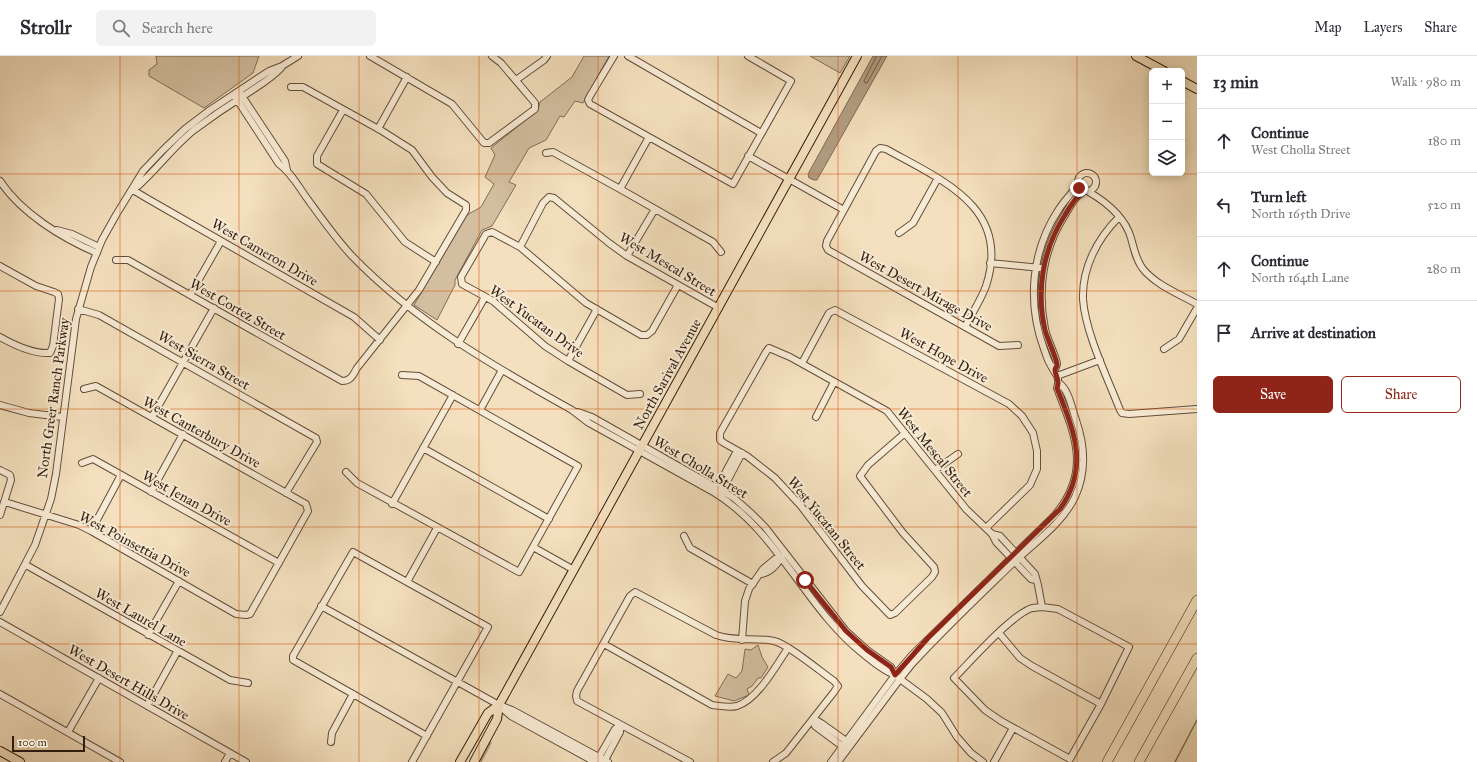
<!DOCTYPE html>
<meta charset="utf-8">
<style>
:root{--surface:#fff;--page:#f2f2f3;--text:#2b2b33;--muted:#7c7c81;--line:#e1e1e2;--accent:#8f2418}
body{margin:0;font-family:"IM FELL Great Primer",serif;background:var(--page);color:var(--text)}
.controls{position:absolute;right:12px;top:12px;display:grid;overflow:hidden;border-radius:6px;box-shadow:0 2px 10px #0003}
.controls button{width:36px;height:36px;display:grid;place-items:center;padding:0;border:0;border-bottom:1px solid var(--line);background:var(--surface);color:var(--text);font:20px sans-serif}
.scale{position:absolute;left:12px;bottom:10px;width:73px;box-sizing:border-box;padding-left:4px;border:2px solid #321d0f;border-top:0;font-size:11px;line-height:14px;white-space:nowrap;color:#321d0f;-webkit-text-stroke:3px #f8ebd5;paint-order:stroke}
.stop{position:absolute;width:12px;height:12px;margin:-9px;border:3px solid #8f2418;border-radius:50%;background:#fff}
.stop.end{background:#8f2418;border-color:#fff;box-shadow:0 1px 4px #0008}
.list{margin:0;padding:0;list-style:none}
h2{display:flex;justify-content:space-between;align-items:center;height:52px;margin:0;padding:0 16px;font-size:17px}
h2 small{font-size:13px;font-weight:400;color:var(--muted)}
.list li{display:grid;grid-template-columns:26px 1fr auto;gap:12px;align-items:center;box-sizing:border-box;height:64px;padding:0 16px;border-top:1px solid var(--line)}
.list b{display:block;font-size:15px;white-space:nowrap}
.list p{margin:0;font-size:13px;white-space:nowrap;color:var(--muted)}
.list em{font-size:13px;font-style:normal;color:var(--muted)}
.actions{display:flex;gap:8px;padding:12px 16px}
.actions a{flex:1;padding:9px 0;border:1px solid var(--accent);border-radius:6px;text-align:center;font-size:14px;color:var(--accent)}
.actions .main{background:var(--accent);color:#fff}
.icon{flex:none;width:22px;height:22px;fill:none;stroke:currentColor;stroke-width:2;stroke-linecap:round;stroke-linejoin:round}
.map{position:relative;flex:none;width:1197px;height:706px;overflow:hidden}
header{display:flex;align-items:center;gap:24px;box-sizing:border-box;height:56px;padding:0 20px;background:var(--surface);border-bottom:1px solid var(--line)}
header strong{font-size:19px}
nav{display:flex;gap:22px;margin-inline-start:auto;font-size:14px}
.search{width:280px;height:36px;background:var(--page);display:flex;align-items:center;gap:10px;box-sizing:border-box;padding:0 14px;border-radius:6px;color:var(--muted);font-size:15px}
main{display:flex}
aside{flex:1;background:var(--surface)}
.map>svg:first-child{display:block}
.green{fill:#d3bfa0;stroke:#826e58}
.water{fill:#b29e82;stroke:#7f6a54}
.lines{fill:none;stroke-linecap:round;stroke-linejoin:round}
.shore{stroke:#725e48;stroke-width:1}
.stream{stroke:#7f6a54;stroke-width:1.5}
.canal{stroke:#b29e82;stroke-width:5}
.minor-casing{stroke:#624e3b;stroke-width:8}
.major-casing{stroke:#321d0f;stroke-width:10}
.highway-casing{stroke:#321d0f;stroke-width:10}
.minor{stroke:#f8ebd5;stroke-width:6}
.major{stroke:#f4e0be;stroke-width:8}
.highway{stroke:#f4e0be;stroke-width:9}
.route{stroke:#8f2418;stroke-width:5}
.grid{fill:none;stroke:#d6530c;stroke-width:1;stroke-opacity:0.55}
.labels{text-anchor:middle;stroke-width:4;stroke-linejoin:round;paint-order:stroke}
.street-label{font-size:14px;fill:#321d0f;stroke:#f8ebd5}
</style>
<header>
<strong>Strollr</strong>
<div class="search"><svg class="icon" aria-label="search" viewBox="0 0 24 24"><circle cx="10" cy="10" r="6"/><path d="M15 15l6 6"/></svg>Search here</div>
<nav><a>Map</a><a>Layers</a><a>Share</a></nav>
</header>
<main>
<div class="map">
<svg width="1197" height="706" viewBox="0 0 1197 706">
<rect width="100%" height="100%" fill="#f4e0be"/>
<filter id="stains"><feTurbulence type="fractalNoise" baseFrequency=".005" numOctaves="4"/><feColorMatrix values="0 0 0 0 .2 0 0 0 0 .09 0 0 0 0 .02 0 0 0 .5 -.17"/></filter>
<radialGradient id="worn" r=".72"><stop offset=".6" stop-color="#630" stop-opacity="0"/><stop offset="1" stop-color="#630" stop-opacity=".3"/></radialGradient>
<!-- green -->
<path class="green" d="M156,0H259L253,17L204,52L149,20V14L157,8Z
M584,0H609L583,47L575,45L564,61L560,60L546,84L529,92L509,126L516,129L492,170L482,174L455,224V229L437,264L414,249L467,159L481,151L494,128L485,121L495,99L491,92L538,54L540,46L572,21Z
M810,0H850L840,17Z
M758,589L762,601L768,611L761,622H758L752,630L747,633L749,639L734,645L715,640L728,618L736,622L742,615L745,593L751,594Z"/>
<!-- water -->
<path class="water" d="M873,0H887L817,124H814L809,122L808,118Z"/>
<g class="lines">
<!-- shore -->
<path class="shore" d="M876,0L875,3L864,25L865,27H867L882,0"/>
<!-- stream -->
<path class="stream" d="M1175,706L1197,664"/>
<!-- canal -->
<path class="canal" d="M479,706L489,687"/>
<!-- minor casing -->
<g class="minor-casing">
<path id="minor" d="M370,0L452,48L484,87H489L535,53V47L501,7L492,0
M614,0L590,40L588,44L590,48L733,128L791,25L748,0
M628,0L761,77
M516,24L544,4L547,0
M240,37L285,105L287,114
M234,39L279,108C292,117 299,132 309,145C322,163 337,184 352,200C416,266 493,310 572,354L589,367L715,437C778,476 805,551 862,597C872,605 883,615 895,619
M343,54L317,100V108L366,138L405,186L436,206
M378,73L407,21
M546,97L553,96L620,133L713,186L721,196
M748,100L844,154
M1078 126a9 9 0 1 1 18 0a9 9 0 1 1-18 0Z
M0,125C21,157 62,182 97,197
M138,130C158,112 173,91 194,74C210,62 226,51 242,41C256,31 270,24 281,12
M620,133L649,81
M133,134L148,143L354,261L380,284
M1089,136C1106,146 1125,161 1131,182C1134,193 1136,204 1143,213C1156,229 1179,238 1197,248
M1119,161C1097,183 1082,212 1083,243C1085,276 1108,323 1120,354L1122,357L1129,358L1197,353
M57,174L72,178L99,191
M899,177L913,167L938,122
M520,191L543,147L549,141L554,142L609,187L627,200L719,252
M627,200L655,153
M116,204H128L342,325C351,325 353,319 357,312L419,234L466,154V149L447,137L432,121L412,94L382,75L303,31H291
M990,207L1040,212
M0,210L36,230L54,236L58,238L59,243L53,290L50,297C33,298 14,289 0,281
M190,239L221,185
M78,253L99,259L316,382L317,386L286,437
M965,271C972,257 981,244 986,230C1012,151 941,124 886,93L880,92L876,95L827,185L826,190L828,194L999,290L1018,289
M458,288L485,241
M1164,293L1179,283L1197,252
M568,305L597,253
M802,307L829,257L835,254L1009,348L1022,360L1033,377L1037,395V413L1030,429L986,472
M1055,314C1055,313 1057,309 1057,308C1056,300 1047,283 1045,273C1037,234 1043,193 1065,159C1070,150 1075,141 1084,135
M1057,320L1100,304
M640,338L627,339L568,305L545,290L493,245L462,228L461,221L486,178L492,176L520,191L586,247L641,279H647L652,275L678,229
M0,349L29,357L62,361
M480,354L502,314
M578,356L592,361L717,432L734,442L752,458L765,471L846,575L867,594L891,611L895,619L900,623L927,643L942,657L957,681L971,697L983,706
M152,361L214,252
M816,361L834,326
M905,377L868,409L860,420L903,477L934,511L935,516L932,521L895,557L890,559L862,530L801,450L775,422L747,400L724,387L720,384V377L766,296L769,292L790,301L887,355L966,453L992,478L996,486L1031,523L1036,524
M423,392L549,463
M82,407L93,403L279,507
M0,414L10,419L11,424L0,459
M935,414L958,398
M346,416L357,427L519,516L578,410L419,320L402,319
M716,434L737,395
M151,436L183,378
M721,437L742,397
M5,446L79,469L91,475L236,558L246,559L250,558L308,455L306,448L96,330L84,333
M392,448L453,339
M91,475L121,419
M992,478L1000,480L1035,518L1038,529L1042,551
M684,480L690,492L753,528
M533,491L574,514
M26,509L230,624L248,627
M761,518C769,517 778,509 780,502
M407,526L437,472
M321,550L499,649L512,654L608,706
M1042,551L1058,553L1129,591L1101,648L1070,703L1001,665L985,654L954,622C971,605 1011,559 1032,552C1035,552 1039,551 1042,551Z
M0,556L35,489L51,443L56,418L76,263L91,211L102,184L116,159L143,115L163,94L185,73L210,54L269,15L282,10L298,0
M0,566L246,706
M999,577L1020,602L1032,610L1101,648
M148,579L179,525
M742,584L745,545L749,533L763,513L775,503L782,500
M604,588L712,649C720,650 729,652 737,650C758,643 776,610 788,592
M0,638L120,706
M147,650L177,596
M503,653L511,660L595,706
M814,663L815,670L846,693
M814,663L821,667L849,687
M68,676L99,622
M331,686L332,677L353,638
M599,705V701L615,673L620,669
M225,706L230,697
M412,706L488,571L353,496L293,600V604L427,680
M602,706L605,704L620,676V669
M690,706L577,645L576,640L577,635L630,540L635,536L716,579C735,586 755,581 774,585C788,588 821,616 834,625L838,630L834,636L786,697L773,706
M831,706L895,619L912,599L1055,459C1092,415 1075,379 1057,332C1061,320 1054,317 1050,308C1047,303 1046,298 1044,293C1027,247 1031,195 1059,153C1064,145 1072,137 1078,129
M838,706L900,623L912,608C944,573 979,540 1013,507C1034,487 1062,468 1075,441C1087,415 1085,390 1076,364C1072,353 1069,334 1059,327
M994,706L1013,672"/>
</g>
<!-- major casing -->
<g class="major-casing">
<path id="major" d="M1136,0L1164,15
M1182,25L1197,33
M0,695L20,706
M460,706L488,657L499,649
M474,706L497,663L499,649L857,0"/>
</g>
<!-- highway casing -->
<g class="highway-casing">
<path id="highway" d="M1107,706L1197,544
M1139,706L1197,602"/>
</g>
<!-- minor -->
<use href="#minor" class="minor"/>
<!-- major -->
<use href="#major" class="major"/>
<!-- highway -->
<use href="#highway" class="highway"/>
</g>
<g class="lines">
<!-- route -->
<path class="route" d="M805,524L846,575L867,594L891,611L895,619L928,582L1060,453C1090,410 1074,376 1057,332C1060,324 1056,322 1055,314C1055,312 1057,311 1057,309C1057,303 1047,282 1045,274C1036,234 1043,193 1065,159C1070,150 1075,142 1084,135L1079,132"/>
</g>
<!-- grid -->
<path class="grid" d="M120,0V706M239,0V706M359,0V706M479,0V706M598,0V706M718,0V706M838,0V706M958,0V706M1077,0V706M0,118H1197M0,235H1197M0,353H1197M0,471H1197M0,588H1197"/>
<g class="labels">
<!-- street labels -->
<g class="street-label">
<text transform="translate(265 196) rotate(30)" y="5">West Cameron Drive</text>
<text transform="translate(668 208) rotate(31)" y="5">West Mescal Street</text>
<text transform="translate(926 235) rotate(29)" y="5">West Desert Mirage Drive</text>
<text transform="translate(238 253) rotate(30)" y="5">West Cortez Street</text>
<text transform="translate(537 265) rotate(36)" y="5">West Yucatan Drive</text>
<text transform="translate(944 299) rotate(29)" y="5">West Hope Drive</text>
<text transform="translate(204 304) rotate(30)" y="5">West Sierra Street</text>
<text transform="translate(667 318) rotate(-61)" y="5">North Sarival Avenue</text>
<text transform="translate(53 342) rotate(-82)" y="5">North Greer Ranch Parkway</text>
<text transform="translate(202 376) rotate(29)" y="5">West Canterbury Drive</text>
<text transform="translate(935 396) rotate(51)" y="5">West Mescal Street</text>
<text transform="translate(701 411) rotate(31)" y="5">West Cholla Street</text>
<text transform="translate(187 442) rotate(29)" y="5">West Jenan Drive</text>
<text transform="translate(827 467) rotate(51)" y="5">West Yucatan Street</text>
<text transform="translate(135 488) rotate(28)" y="5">West Poinsettia Drive</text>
<text transform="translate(141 561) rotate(30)" y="5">West Laurel Lane</text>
<text transform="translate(129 626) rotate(30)" y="5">West Desert Hills Drive</text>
</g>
</g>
<rect width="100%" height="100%" filter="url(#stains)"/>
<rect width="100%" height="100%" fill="url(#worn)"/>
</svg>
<div class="controls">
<button>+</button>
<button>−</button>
<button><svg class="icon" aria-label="layers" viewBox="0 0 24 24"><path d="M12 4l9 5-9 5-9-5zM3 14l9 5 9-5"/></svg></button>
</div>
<div class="scale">100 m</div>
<div class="stop" style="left:805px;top:524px"></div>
<div class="stop end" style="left:1079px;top:132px"></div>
</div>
<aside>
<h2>13 min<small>Walk · 980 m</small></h2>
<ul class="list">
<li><svg class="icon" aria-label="ahead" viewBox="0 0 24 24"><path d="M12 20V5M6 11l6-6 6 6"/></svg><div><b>Continue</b><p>West Cholla Street</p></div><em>180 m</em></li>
<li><svg class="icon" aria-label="left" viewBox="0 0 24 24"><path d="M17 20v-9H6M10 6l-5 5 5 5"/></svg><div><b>Turn left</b><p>North 165th Drive</p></div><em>520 m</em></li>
<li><svg class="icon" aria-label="ahead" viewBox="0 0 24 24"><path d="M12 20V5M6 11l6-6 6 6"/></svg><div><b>Continue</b><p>North 164th Lane</p></div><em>280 m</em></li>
<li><svg class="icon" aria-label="arrive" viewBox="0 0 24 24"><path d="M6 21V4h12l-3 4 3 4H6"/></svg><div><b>Arrive at destination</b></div></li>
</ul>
<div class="actions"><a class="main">Save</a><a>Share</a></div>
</aside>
</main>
